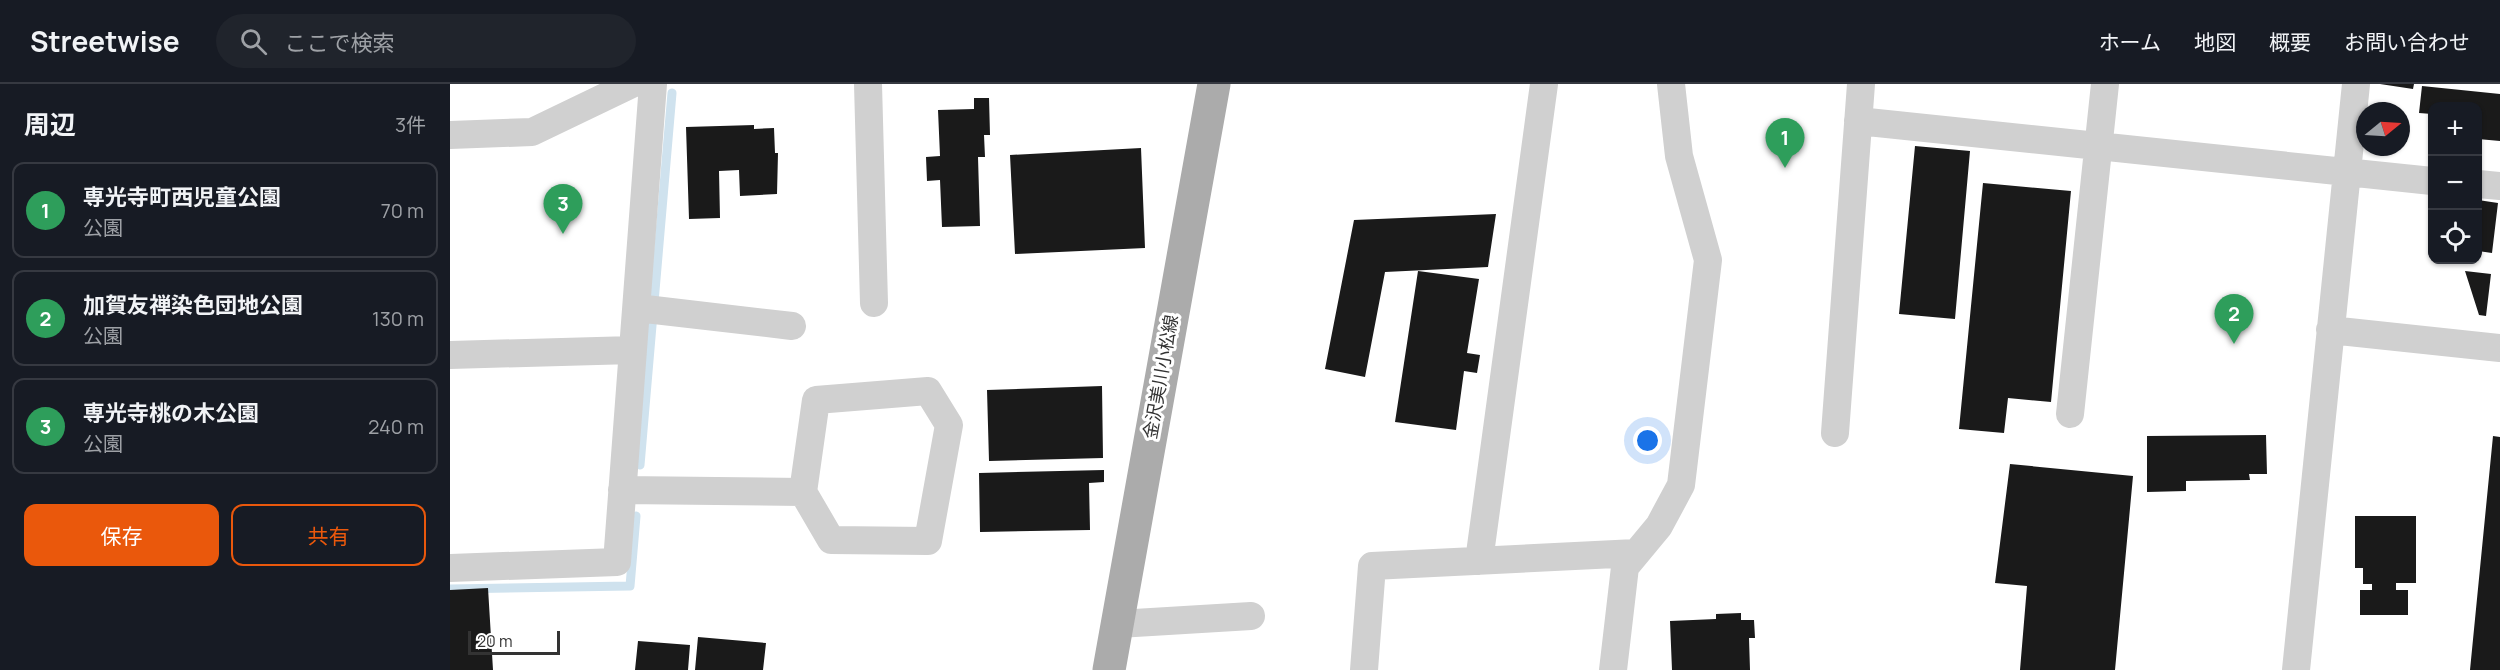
<!DOCTYPE html>
<html lang="ja">
<meta charset="utf-8">
<style>
:root{--surface:#171b24;--page:#20242c;--text:#f1f3f6;--muted:#9ea1a6;--line:#363941;--accent:#ea580c}
body{margin:0;font-family:Manrope,"Noto Sans JP",sans-serif;background:var(--page);color:var(--text)}
.controls{position:absolute;right:18px;top:18px;display:grid;overflow:hidden;border-radius:12px;box-shadow:0 2px 4px #0004}
.controls button{width:54px;height:54px;display:grid;place-items:center;padding:0;border:0;border-bottom:2px solid var(--line);background:var(--surface);color:var(--text);font:30px sans-serif}
.compass{position:absolute;left:1906px;top:18px;width:54px;height:54px;border-radius:50%;background:var(--surface);box-shadow:0 2px 4px #0004;rotate:72deg}
.scale{position:absolute;left:18px;bottom:15px;width:92px;box-sizing:border-box;padding-left:6px;border:3px solid #333;border-top:0;font-size:16px;line-height:21px;white-space:nowrap;color:#333;-webkit-text-stroke:4px #fff;paint-order:stroke}
.you{position:absolute;left:1198px;top:357px;width:21px;height:21px;margin:-15px;border:4px solid #fff;border-radius:50%;background:#1a73e8;box-shadow:0 0 0 9px #1a73e833}
.badge{display:grid;place-items:center;width:39px;height:39px;border-radius:50%;background:var(--accent);color:#fff;font-size:20px;font-weight:700}
.pin{position:absolute;translate:-50% -50px;filter:drop-shadow(0 2px 3px #0008)}
.pin::after{content:'';position:absolute;top:32px;width:21px;height:18px;background:inherit;clip-path:polygon(0 0,100% 0,50% 100%)}
.list{margin:0;padding:0;list-style:none}
h2{display:flex;justify-content:space-between;align-items:center;height:78px;margin:0;padding:0 24px;font-size:26px}
h2 small{font-size:20px;font-weight:400;color:var(--muted)}
.list li{display:grid;grid-template-columns:39px 1fr auto;gap:18px;align-items:center;box-sizing:border-box;height:96px;margin:0 12px 12px;padding:0 12px;border:2px solid var(--line);border-radius:12px}
.list b{display:block;font-size:22px;white-space:nowrap}
.list p{margin:0;font-size:20px;white-space:nowrap;color:var(--muted)}
.list em{font-size:20px;font-style:normal;color:var(--muted)}
.actions{display:flex;gap:12px;padding:18px 24px}
.actions a{flex:1;padding:14px 0;border:2px solid var(--accent);border-radius:12px;text-align:center;font-size:21px;color:var(--accent)}
.actions .main{background:var(--accent);color:#fff}
.icon{flex:none;width:33px;height:33px;fill:none;stroke:currentColor;stroke-width:2;stroke-linecap:round;stroke-linejoin:round}
.map{position:relative;flex:none;width:2050px;height:586px;overflow:hidden}
header{display:flex;align-items:center;gap:36px;box-sizing:border-box;height:84px;padding:0 30px;background:var(--surface);border-bottom:2px solid var(--line)}
header strong{font-size:28px}
nav{display:flex;gap:33px;margin-inline-start:auto;font-size:21px}
.search{width:420px;height:54px;background:var(--page);display:flex;align-items:center;gap:15px;box-sizing:border-box;padding:0 21px;border-radius:33px;color:var(--muted);font-size:22px}
main{display:flex}
aside{flex:1;background:var(--surface)}
.map>svg:first-child{display:block}
.lines{fill:none;stroke-linecap:round;stroke-linejoin:round}
.stream{stroke:#cfe2ee;stroke-width:9}
.building{fill:#1a1a1a}
.minor{stroke:#d0d0d0;stroke-width:28}
.primary{stroke:#ababab;stroke-width:33}
.labels{text-anchor:middle;stroke-width:6;stroke-linejoin:round;paint-order:stroke}
.street-label{font-size:18px;fill:#333;stroke:#fff}
</style>
<header>
<strong>Streetwise</strong>
<div class="search"><svg class="icon" aria-label="search" viewBox="0 0 24 24"><circle cx="10" cy="10" r="6"/><path d="M15 15l6 6"/></svg>ここで検索</div>
<nav><a>ホーム</a><a>地図</a><a>概要</a><a>お問い合わせ</a></nav>
</header>
<main>
<aside>
<h2>周辺<small>3件</small></h2>
<ul class="list">
<li><span class="badge" style="background:#2e9e5b">1</span><div><b>専光寺町西児童公園</b><p>公園</p></div><em>70 m</em></li>
<li><span class="badge" style="background:#2e9e5b">2</span><div><b>加賀友禅染色団地公園</b><p>公園</p></div><em>130 m</em></li>
<li><span class="badge" style="background:#2e9e5b">3</span><div><b>専光寺桃の木公園</b><p>公園</p></div><em>240 m</em></li>
</ul>
<div class="actions"><a class="main">保存</a><a>共有</a></div>
</aside>
<div class="map">
<svg width="2050" height="586" viewBox="0 0 2050 586">
<rect width="100%" height="100%" fill="#fff"/>
<g class="lines">
<!-- stream -->
<path class="stream" d="M190,381L222,9
M0,505L180,502L186,432"/>
</g>
<!-- building -->
<path class="building" d="M1930,0H1964L1963,5Z
M1972,2L2050,10V57L2028,55V22H1982V30L1969,29Z
M524,14H539L540,51H534L535,73H528L530,142L492,143L490,96L477,97L476,73L490,72L488,26L524,25Z
M304,41V45L324,44L325,69H328L327,110L290,112L289,86L269,87L270,134L239,135L236,43Z
M1465,62L1520,67L1505,235L1449,230Z
M691,64L695,164L565,170L560,71Z
M1533,99L1621,107L1601,318L1558,314L1554,349L1509,345Z
M2028,116L2048,119L2042,169L2028,167Z
M1046,130L1038,183L935,188L915,293L875,285L904,136Z
M968,187L1029,195L1017,269L1030,271L1027,289L1014,287L1006,346L945,338Z
M2015,187L2041,190L2036,232L2029,231Z
M652,302L653,374L539,377L537,306Z
M1816,351L1817,390H1799L1800,396L1736,397V407L1697,408V352Z
M2043,352L2050,353V586H2020Z
M1560,380L1683,392L1665,586H1570L1577,502L1545,499Z
M654,386V398L639,399L640,446L530,448L529,389Z
M1905,432H1966V499H1946V506H1958V531H1910V506H1922V500H1913V484H1905Z
M38,504L43,586H0V506Z
M1291,529V536H1304L1305,554H1299L1300,586H1222L1220,537L1266,535V530Z
M248,553L316,559L313,586H245Z
M188,557L240,561L238,586H185Z"/>
<g class="lines">
<!-- minor -->
<path class="minor" d="M418,0L424,219
M1408,37L1982,97
M0,51L82,48L182,0
M2028,100L2050,102
M187,224L342,242
M1880,246L2050,264
M0,271L183,266
M1620,330L1655,0
M1385,349L1411,0
M172,406L353,408L381,456L478,457L499,341L478,307L366,316L353,408
M1029,477L1094,0
M0,484L167,478L203,0
M668,540L801,532
M914,586L922,482L1186,469
M1163,586L1175,483L1209,442L1231,401L1258,176L1229,72L1221,0
M1846,586L1906,0"/>
<!-- primary -->
<path class="primary" d="M659,586L764,0"/>
</g>
<g class="labels">
<!-- street labels -->
<g class="street-label">
<text transform="translate(711 293) rotate(-80)" y="6">金沢美川小松線</text>
</g>
</g>
</svg>
<div class="controls">
<button>+</button>
<button>−</button>
<button><svg class="icon" aria-label="locate" viewBox="0 0 24 24"><circle cx="12" cy="12" r="6"/><path d="M12 2v4M12 18v4M2 12h4M18 12h4"/></svg></button>
</div>
<svg class="compass" viewBox="-18 -18 36 36"><path d="M0-13l5 13h-10z" fill="#e53935"/><path d="M0 13l5-13h-10z" fill="#9ea1a6"/></svg>
<div class="scale">20 m</div>
<div class="you"></div>
<div class="pin badge" style="left:1335px;top:84px;background:#2e9e5b">1</div>
<div class="pin badge" style="left:1784px;top:260px;background:#2e9e5b">2</div>
<div class="pin badge" style="left:113px;top:150px;background:#2e9e5b">3</div>
</div>
</main>
